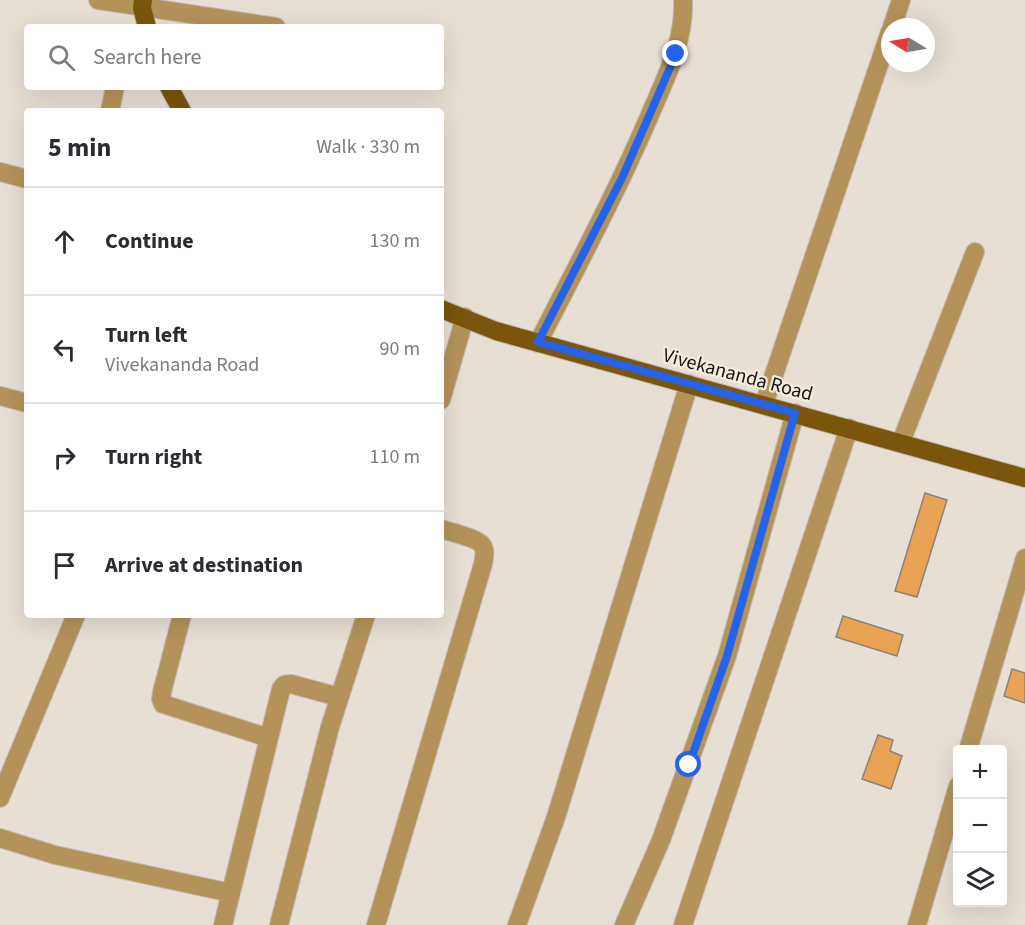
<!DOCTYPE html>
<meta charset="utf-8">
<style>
:root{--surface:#fff;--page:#f2f2f3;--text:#2b2b33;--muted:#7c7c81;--line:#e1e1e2}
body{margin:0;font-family:"Source Sans 3",sans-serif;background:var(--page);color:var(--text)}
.controls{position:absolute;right:18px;bottom:18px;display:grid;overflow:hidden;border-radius:6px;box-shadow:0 6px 24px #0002}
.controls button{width:54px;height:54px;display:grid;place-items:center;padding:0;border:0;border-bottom:2px solid var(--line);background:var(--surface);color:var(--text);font:30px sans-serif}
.compass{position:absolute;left:881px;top:18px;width:54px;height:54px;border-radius:50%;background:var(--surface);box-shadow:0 6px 24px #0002;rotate:281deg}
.stop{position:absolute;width:18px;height:18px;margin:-14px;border:4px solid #2563eb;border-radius:50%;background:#fff}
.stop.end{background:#2563eb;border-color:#fff;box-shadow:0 2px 6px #0008}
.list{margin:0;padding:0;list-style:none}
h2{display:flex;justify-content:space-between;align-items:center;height:78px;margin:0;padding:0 24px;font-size:26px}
h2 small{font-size:20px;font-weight:400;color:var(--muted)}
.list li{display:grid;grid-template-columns:39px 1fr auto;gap:18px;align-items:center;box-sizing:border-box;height:108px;padding:0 24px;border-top:2px solid var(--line)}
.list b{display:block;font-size:22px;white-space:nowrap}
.list p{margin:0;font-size:20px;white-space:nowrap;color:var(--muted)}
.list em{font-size:20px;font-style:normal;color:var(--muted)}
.icon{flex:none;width:33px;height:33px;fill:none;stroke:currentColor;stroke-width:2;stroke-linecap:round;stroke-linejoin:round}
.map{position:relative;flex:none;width:1025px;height:925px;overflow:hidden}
.search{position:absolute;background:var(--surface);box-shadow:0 6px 24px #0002;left:24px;top:24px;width:420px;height:66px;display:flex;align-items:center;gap:15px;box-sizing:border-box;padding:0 21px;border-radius:6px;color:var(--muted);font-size:22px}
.panel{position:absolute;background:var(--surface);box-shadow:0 6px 24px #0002;left:24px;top:108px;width:420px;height:510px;border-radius:6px}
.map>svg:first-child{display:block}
.building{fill:#e8a254;stroke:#8c8379;stroke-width:1.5}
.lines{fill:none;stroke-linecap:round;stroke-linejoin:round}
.minor-casing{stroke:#c2bab1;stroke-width:20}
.major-casing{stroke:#c2bab1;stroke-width:20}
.minor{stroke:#b4935b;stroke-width:18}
.major{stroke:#79560c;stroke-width:18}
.route{stroke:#2563eb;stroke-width:8}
.labels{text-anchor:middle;stroke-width:4.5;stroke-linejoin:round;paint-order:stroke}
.street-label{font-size:20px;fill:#171410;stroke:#f4ece1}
</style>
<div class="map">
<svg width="1025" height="925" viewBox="0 0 1025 925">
<rect width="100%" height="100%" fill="#e7dfd4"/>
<!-- building -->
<path class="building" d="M925,493L947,500L917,597L895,591Z
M843,616L903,635L897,656L836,637Z
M1012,669L1025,673V703L1004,696Z
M878,735L893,740L890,751L902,756L891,789L862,779Z"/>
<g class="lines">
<!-- minor casing -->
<g class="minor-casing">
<path id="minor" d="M98,0L276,27
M892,27L901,0
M110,111L115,87
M0,172L27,179
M538,343C576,268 616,194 649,117C665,79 685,42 683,0
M0,396L27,403
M441,400L465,317
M764,404L890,32
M901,442L975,252
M182,615L162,692L161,699L163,704L269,738
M968,750L1025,558
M0,798L76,615
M0,838L55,855L231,893
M223,925L281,689L284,685L291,684L339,697
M279,925L330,727L366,615
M376,925L483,564C484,558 486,550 482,545C477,538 450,532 441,529
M517,925L556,817L689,384
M624,925L661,840L727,656L795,413
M683,925L849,428
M917,925L958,786"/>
</g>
<!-- major casing -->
<g class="major-casing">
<path id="major" d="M143,0L142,8L147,27
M169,87L182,111
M441,309L496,331L1025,478"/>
</g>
<!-- minor -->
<use href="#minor" class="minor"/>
<!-- major -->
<use href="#major" class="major"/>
</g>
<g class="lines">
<!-- route -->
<path class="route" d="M676,54L622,178L538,342L795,413L727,656L689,765"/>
</g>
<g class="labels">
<!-- street labels -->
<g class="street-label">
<text transform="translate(738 374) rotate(15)" y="7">Vivekananda Road</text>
</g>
</g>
</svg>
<div class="controls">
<button>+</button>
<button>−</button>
<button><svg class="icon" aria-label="layers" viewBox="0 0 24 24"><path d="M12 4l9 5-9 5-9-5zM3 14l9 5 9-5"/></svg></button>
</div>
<svg class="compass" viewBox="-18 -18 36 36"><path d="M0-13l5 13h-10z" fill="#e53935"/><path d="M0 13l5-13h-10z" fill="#7c7c81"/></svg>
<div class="stop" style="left:689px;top:765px"></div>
<div class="stop end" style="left:676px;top:54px"></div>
<div class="search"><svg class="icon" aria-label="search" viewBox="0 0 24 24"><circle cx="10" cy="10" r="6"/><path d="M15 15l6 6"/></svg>Search here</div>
<section class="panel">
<h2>5 min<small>Walk · 330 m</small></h2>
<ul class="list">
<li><svg class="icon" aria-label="ahead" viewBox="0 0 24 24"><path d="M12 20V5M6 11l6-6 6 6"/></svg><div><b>Continue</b></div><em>130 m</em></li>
<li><svg class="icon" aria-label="left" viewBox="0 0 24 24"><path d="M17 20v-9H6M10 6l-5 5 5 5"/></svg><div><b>Turn left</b><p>Vivekananda Road</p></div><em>90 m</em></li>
<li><svg class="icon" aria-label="right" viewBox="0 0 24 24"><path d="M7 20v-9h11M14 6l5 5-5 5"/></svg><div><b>Turn right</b></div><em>110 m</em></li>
<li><svg class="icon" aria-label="arrive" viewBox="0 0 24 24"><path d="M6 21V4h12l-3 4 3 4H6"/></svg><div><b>Arrive at destination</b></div></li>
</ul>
</section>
</div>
